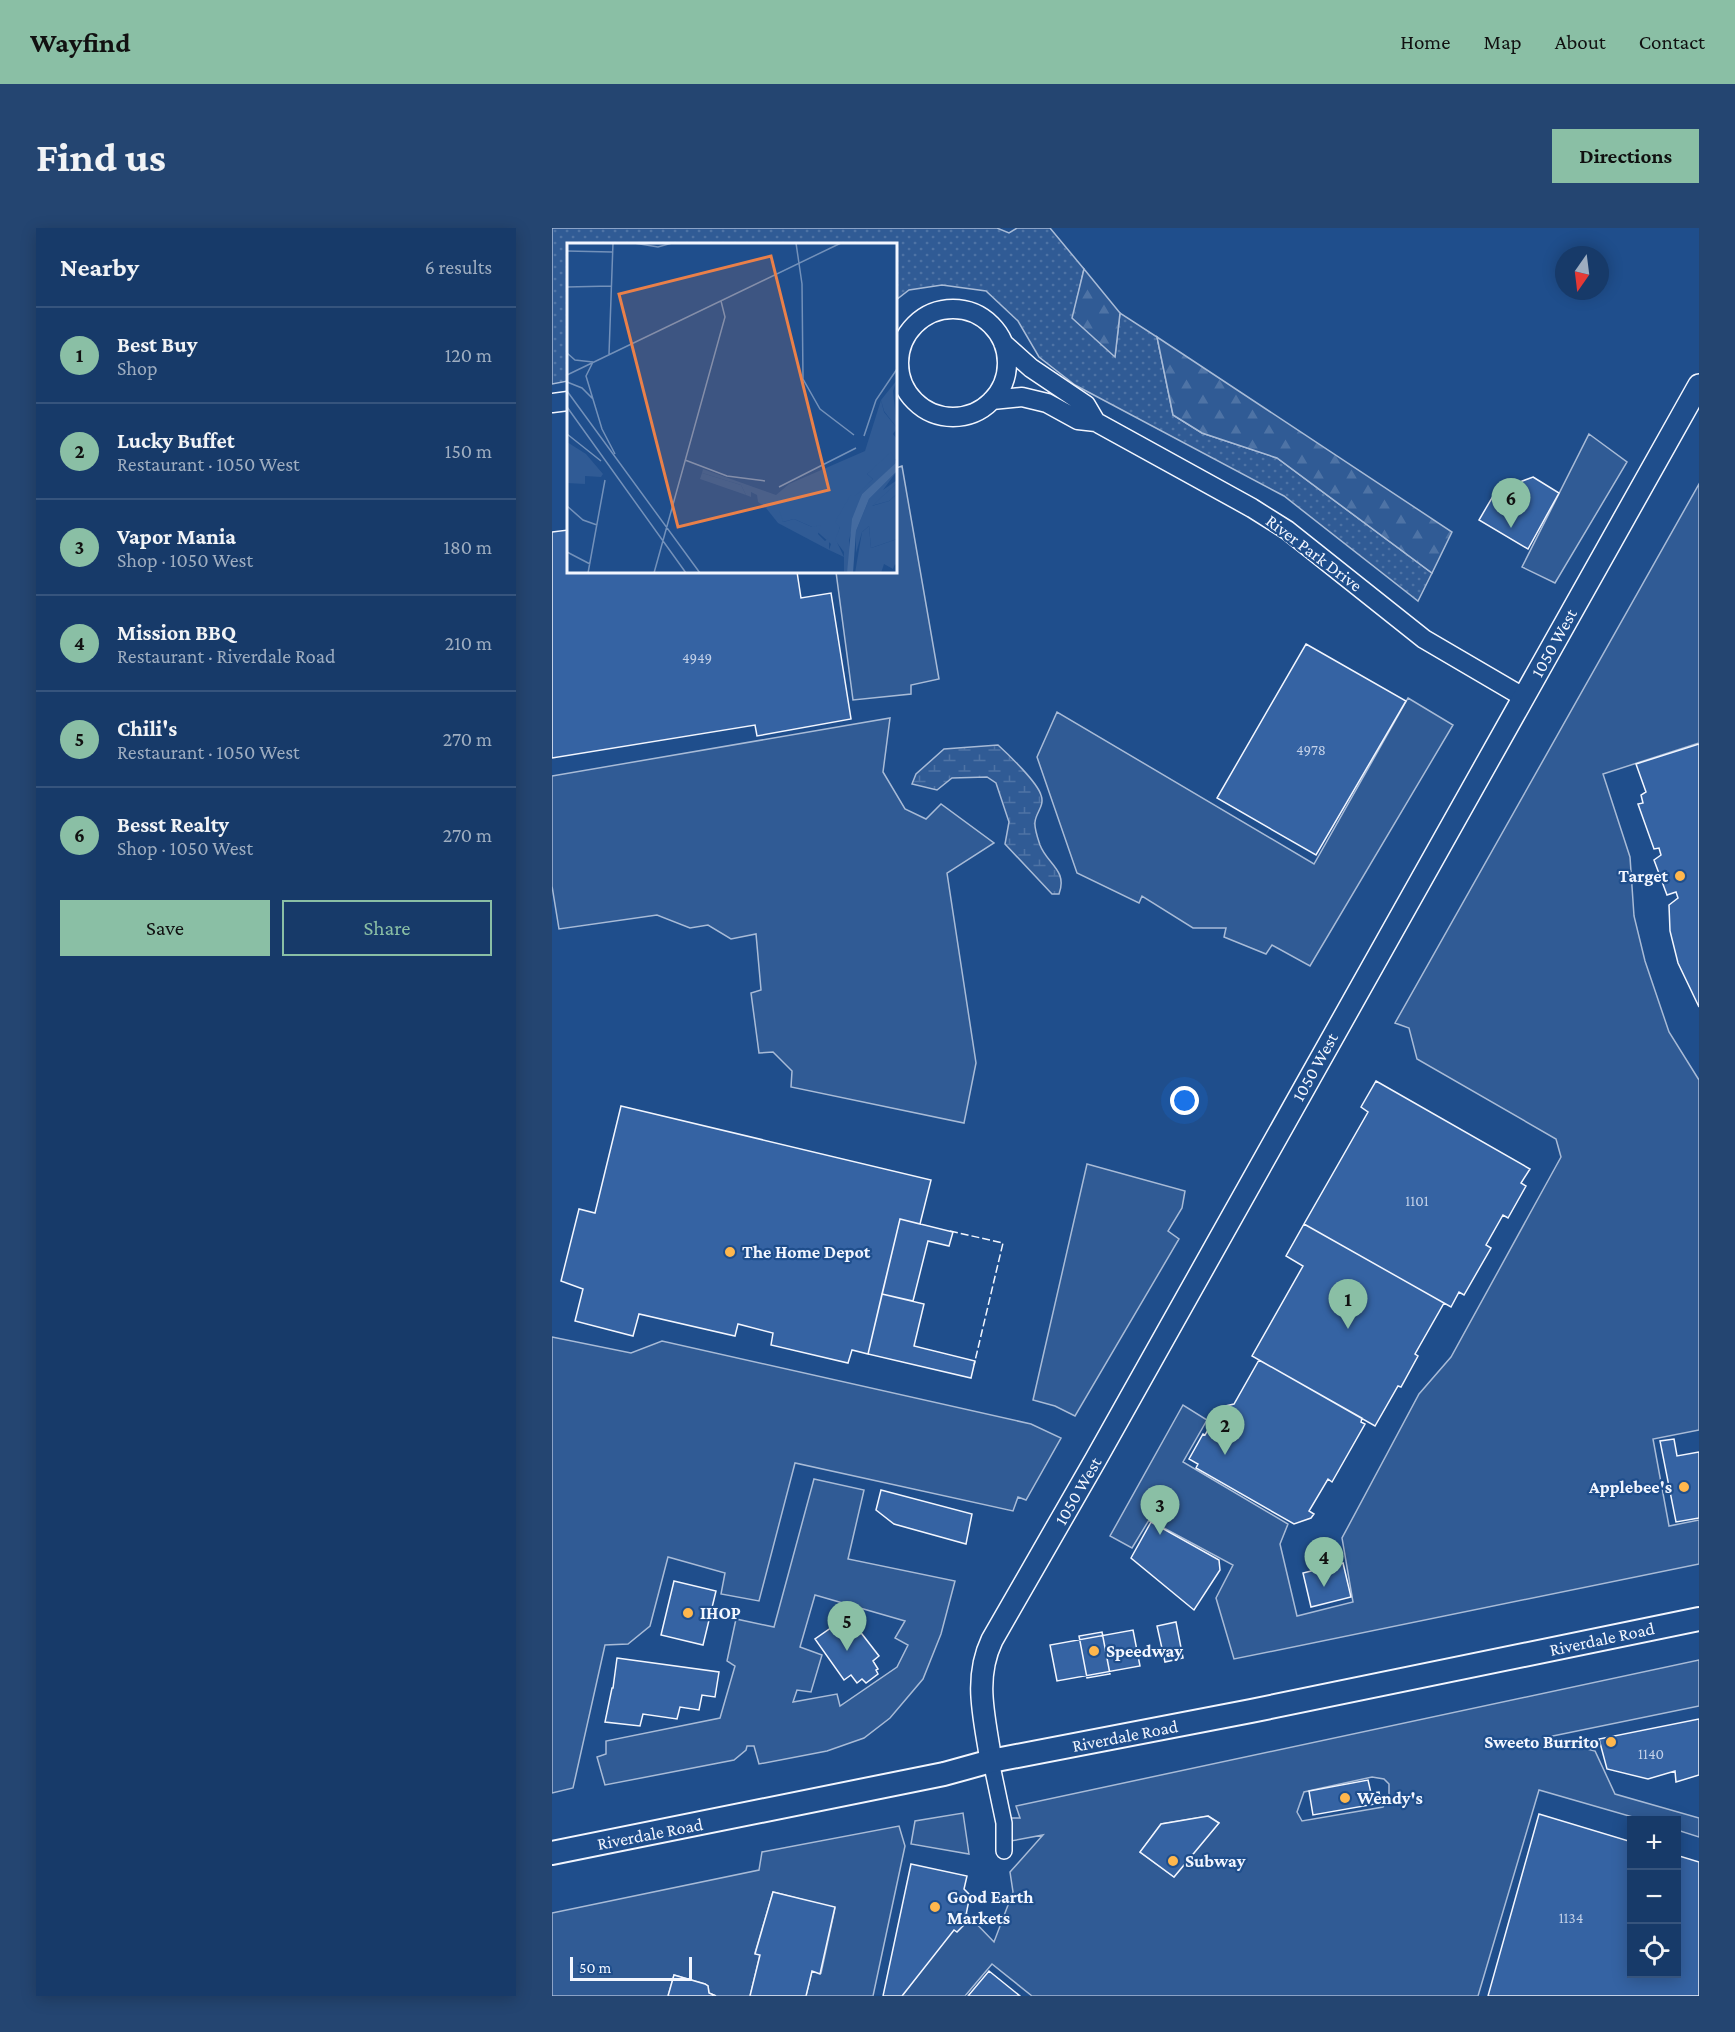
<!DOCTYPE html>
<meta charset="utf-8">
<style>
:root{--surface:#173a69;--page:#244571;--text:#f1f3f6;--muted:#9eadc0;--line:#36547d;--accent:#8abfa5}
body{margin:0;font-family:"Crimson Pro",serif;background:var(--page);color:var(--text)}
.controls{position:absolute;right:18px;bottom:18px;display:grid;overflow:hidden;border-radius:0px;box-shadow:0 3px 15px #0003}
.controls button{width:54px;height:54px;display:grid;place-items:center;padding:0;border:0;border-bottom:2px solid var(--line);background:var(--surface);color:var(--text);font:30px sans-serif}
.compass{position:absolute;left:1003px;top:18px;width:54px;height:54px;border-radius:50%;background:var(--surface);box-shadow:0 3px 15px #0003;rotate:194deg}
.scale{position:absolute;left:18px;bottom:15px;width:122px;box-sizing:border-box;padding-left:6px;border:3px solid #f2f6ff;border-top:0;font-size:16px;line-height:21px;white-space:nowrap;color:#f2f6ff;-webkit-text-stroke:4px #1f4e8c;paint-order:stroke}
.you{position:absolute;left:633px;top:873px;width:21px;height:21px;margin:-15px;border:4px solid #fff;border-radius:50%;background:#1a73e8;box-shadow:0 0 0 9px #1a73e833}
.badge{display:grid;place-items:center;width:39px;height:39px;border-radius:50%;background:var(--accent);color:#111;font-size:20px;font-weight:700}
.pin{position:absolute;translate:-50% -50px;filter:drop-shadow(0 2px 3px #0008)}
.pin::after{content:'';position:absolute;top:32px;width:21px;height:18px;background:inherit;clip-path:polygon(0 0,100% 0,50% 100%)}
.list{margin:0;padding:0;list-style:none}
h2{display:flex;justify-content:space-between;align-items:center;height:78px;margin:0;padding:0 24px;font-size:26px}
h2 small{font-size:20px;font-weight:400;color:var(--muted)}
.list li{display:grid;grid-template-columns:39px 1fr auto;gap:18px;align-items:center;box-sizing:border-box;height:96px;padding:0 24px;border-top:2px solid var(--line)}
.list b{display:block;font-size:22px;white-space:nowrap}
.list p{margin:0;font-size:20px;white-space:nowrap;color:var(--muted)}
.list em{font-size:20px;font-style:normal;color:var(--muted)}
.actions{display:flex;gap:12px;padding:18px 24px}
.actions a{flex:1;padding:14px 0;border:2px solid var(--accent);border-radius:0px;text-align:center;font-size:21px;color:var(--accent)}
.actions .main{background:var(--accent);color:#111}
.icon{flex:none;width:33px;height:33px;fill:none;stroke:currentColor;stroke-width:2;stroke-linecap:round;stroke-linejoin:round}
.map{position:relative;flex:none;width:1147px;height:1768px;overflow:hidden;border-radius:0px}
header{display:flex;align-items:center;gap:36px;box-sizing:border-box;height:84px;padding:0 30px;background:var(--accent);color:#111}
header strong{font-size:28px}
nav{display:flex;gap:33px;margin-inline-start:auto;font-size:21px}
.intro{display:flex;align-items:center;justify-content:space-between;box-sizing:border-box;height:144px;padding:0 36px}
h1{margin:0;font-size:42px}
.button{padding:15px 27px;border-radius:0px;background:var(--accent);color:#111;font-size:21px;font-weight:700}
main{display:flex;gap:36px;padding:0 36px}
aside{flex:1;background:var(--surface);border-radius:0px;box-shadow:0 3px 15px #0003}
.map>svg:first-child{display:block}
.grass{fill:url(#grass-dots);stroke:#a8bbd7;stroke-width:1.5}
.forest{fill:url(#forest-firs);stroke:#a8bbd7;stroke-width:1.5}
.wetland{fill:url(#wetland-marsh);stroke:#a8bbd7;stroke-width:1.5}
.built{fill:#305b95;stroke:#a8bbd7;stroke-width:1.5;fill-rule:evenodd}
.building{fill:#3563a3;stroke:#f2f6ff;stroke-width:1.5}
.lines{fill:none;stroke-linecap:round;stroke-linejoin:round}
.minor-casing{stroke:#f2f6ff;stroke-width:18}
.tertiary-casing{stroke:#f2f6ff;stroke-width:21}
.secondary-casing{stroke:#f2f6ff;stroke-width:24}
.primary-casing{stroke:#f2f6ff;stroke-width:26}
.minor{stroke:#1f4e8c;stroke-width:15}
.tertiary{stroke:#1f4e8c;stroke-width:18}
.secondary{stroke:#1f4e8c;stroke-width:21}
.primary{stroke:#1f4e8c;stroke-width:22}
.fence{stroke:#f2f6ff;stroke-width:1.5;stroke-dasharray:8 3;stroke-linecap:butt}
.poi-dot{fill:#ffb74d;stroke:#1f4e8c;stroke-width:2}
.labels{text-anchor:middle;stroke-width:4.5;stroke-linejoin:round;paint-order:stroke}
.number-label{font-size:15px;fill:#c3d1e8}
.street-label{font-size:18px;fill:#f2f6ff;stroke:#1f4e8c}
.poi-label{font-size:18px;font-weight:bold;fill:#f2f6ff;stroke:#1f4e8c;text-anchor:start}
.inset-road{fill:none;stroke:#7391ba;stroke-width:1.5}
.view{fill:#ea8049;fill-opacity:0.15;stroke:#ea8049;stroke-width:3}
.inset-edge{fill:none;stroke:#f2f6ff;stroke-width:3}
</style>
<header>
<strong>Wayfind</strong>
<nav><a>Home</a><a>Map</a><a>About</a><a>Contact</a></nav>
</header>
<div class="intro"><h1>Find us</h1><a class="button">Directions</a></div>
<main>
<aside>
<h2>Nearby<small>6 results</small></h2>
<ul class="list">
<li><span class="badge">1</span><div><b>Best Buy</b><p>Shop</p></div><em>120 m</em></li>
<li><span class="badge">2</span><div><b>Lucky Buffet</b><p>Restaurant · 1050 West</p></div><em>150 m</em></li>
<li><span class="badge">3</span><div><b>Vapor Mania</b><p>Shop · 1050 West</p></div><em>180 m</em></li>
<li><span class="badge">4</span><div><b>Mission BBQ</b><p>Restaurant · Riverdale Road</p></div><em>210 m</em></li>
<li><span class="badge">5</span><div><b>Chili's</b><p>Restaurant · 1050 West</p></div><em>270 m</em></li>
<li><span class="badge">6</span><div><b>Besst Realty</b><p>Shop · 1050 West</p></div><em>270 m</em></li>
</ul>
<div class="actions"><a class="main">Save</a><a>Share</a></div>
</aside>
<div class="map">
<svg width="1147" height="1768" viewBox="0 0 1147 1768">
<defs>
<pattern id="grass-dots" width="8" height="8" patternUnits="userSpaceOnUse" patternTransform="scale(1.5)"><rect width="8" height="8" fill="#305b95"/><path d="M2 2h.1M6 6h.1" fill="none" stroke="#4e73a5" stroke-width="1.8" stroke-linecap="round"/></pattern>
<pattern id="forest-firs" width="22" height="20" patternUnits="userSpaceOnUse" patternTransform="scale(1.5)"><rect width="22" height="20" fill="#305b95"/><path d="M5 1l3.5 6h-7zM16 11l3.5 6h-7z" fill="#4e73a5"/></pattern>
<pattern id="wetland-marsh" width="20" height="14" patternUnits="userSpaceOnUse" patternTransform="scale(1.5)"><rect width="20" height="14" fill="#305b95"/><path d="M1 5h8M5 5V1M11 12h8M15 12V8" fill="none" stroke="#4e73a5"/></pattern>
</defs>
<rect width="100%" height="100%" fill="#1f4e8c"/>
<!-- grass -->
<path class="grass" d="M0,0H445L457,5L465,0H498L532,41L521,90L563,128L568,85L605,109L621,187L650,205L725,230L880,345L866,373L732,268L523,157L487,129L466,93L434,63L390,57L357,62L344,72V16H16V153L0,156Z"/>
<!-- forest -->
<path class="forest" d="M532,41L568,85L563,129L520,90Z
M605,109L900,304L880,345L725,230L650,205L621,187Z"/>
<!-- wetland -->
<path class="wetland" d="M446,517C457,527 485,554 489,567C493,578 484,584 483,594C482,600 486,611 488,617C495,636 516,642 507,666H500L453,616L457,594L444,555L435,549L400,550L385,562L360,556L364,546L392,521Z"/>
<!-- built -->
<path class="built" d="M1037,206L1075,234L1003,355L970,339Z
M350,238L387,451L359,457V466L301,472L284,344H344V240Z
M1147,256V515L1051,546L1078,629L1082,688L1093,733L1117,804L1147,852V1202L1101,1211L1117,1298L1147,1292V1336L682,1431L664,1370L681,1337L597,1292L580,1320L558,1308L631,1177L655,1192L631,1234L736,1296L728,1316L745,1388L801,1374L790,1310L867,1166L899,1129L1009,929L1004,911L865,831L857,800L843,795Z
M856,470L901,497L758,738L720,717L714,726L672,709L674,700H641L590,668L587,675L525,645L485,529L505,484L762,636Z
M338,490L331,544L353,581L374,591L389,576L442,615L395,645L424,835L412,895L239,859L240,843L221,824L207,825L199,765L209,762L204,706L179,711L156,697L138,700L105,687L7,701L0,658V548Z
M535,936L633,963L630,980L616,1003L627,1011L523,1188L503,1178L481,1172Z
M0,1109L79,1125L110,1113L479,1196L509,1210L474,1272L466,1269L461,1283L243,1235L207,1373L169,1366L173,1345L116,1329L98,1398L76,1416L53,1417L21,1560L0,1565Z
M262,1251L312,1262L296,1331L403,1353L389,1406L371,1451L338,1490L312,1510L275,1523L207,1536L202,1518H195L194,1522L182,1532L53,1557L45,1529L54,1526V1513L168,1490L183,1438L175,1433L184,1391L222,1399ZM263,1367L353,1393L343,1410L356,1417L345,1439L288,1478L285,1466L241,1474L245,1462L259,1464L270,1427L248,1419Z
M1147,1432V1478L991,1510L1043,1523L1063,1566L1147,1590V1609L1125,1602L1124,1592H1091L987,1562L926,1768H480L440,1736L413,1768H350L414,1685L442,1714L461,1664L458,1644L491,1607L459,1613L453,1590H468L464,1578ZM820,1549L832,1551L837,1556V1567L831,1579L750,1593L745,1584L752,1564ZM656,1588L667,1595L622,1649L588,1624L609,1596Z
M411,1585L417,1626L359,1616L363,1593Z
M347,1598L353,1618L321,1768H254L260,1743L269,1745L283,1680L221,1664L203,1725L208,1727L198,1768H164L157,1765L156,1758L153,1756L122,1747L116,1768H0V1685L207,1642L210,1624Z"/>
<!-- building -->
<path class="building" d="M981,249L1007,265L976,321L927,292L944,263Z
M16,302V344H245L249,370L279,365L299,491L205,508L203,497L0,530V304Z
M754,416L854,473L764,627L665,570Z
M1147,516V779L1126,735L1118,703L1117,677L1126,670L1124,664L1115,667L1102,632L1109,627L1107,620L1102,621L1086,576L1091,575L1089,567L1094,564L1084,536Z
M824,853L978,941L969,955L974,958L956,990L951,987L934,1017L939,1020L912,1067L907,1064L899,1079L752,996L816,884L809,879Z
M69,878L379,952L368,996L348,991L316,1126L300,1122L296,1135L219,1117L221,1105L186,1096L183,1108L87,1086L81,1108L23,1093L31,1061L9,1053L27,981L43,985Z
M348,991L401,1004L397,1018L376,1013L361,1073L330,1066Z
M752,996L892,1075L863,1126L866,1128L849,1159L846,1158L823,1198L700,1128L751,1038L734,1028Z
M330,1066L372,1076L362,1118L423,1133L419,1150L316,1126Z
M707,1132L810,1190L809,1194L813,1196L780,1254L776,1251L757,1283L762,1286L759,1290L742,1296L644,1240L646,1236L637,1231L651,1206L653,1207L669,1179L682,1176Z
M1122,1211L1125,1228L1147,1224V1290L1124,1294L1108,1213Z
M329,1262L420,1286L414,1316L342,1296L324,1282Z
M599,1294L667,1332L668,1342L642,1382L579,1330Z
M791,1335L799,1369L759,1379L751,1345Z
M122,1353L164,1363L151,1417L109,1407Z
M296,1388L327,1428L321,1433L326,1441L324,1442L326,1446L314,1455L310,1451L305,1455L299,1447L292,1452L263,1411Z
M624,1394L631,1430L613,1434L605,1398Z
M581,1402L588,1438L505,1453L498,1417Z
M550,1404L558,1446L535,1450L527,1408Z
M65,1430L167,1444L163,1469L150,1467L147,1482L128,1479L125,1491L91,1486L88,1498L53,1494L60,1460H61Z
M1147,1491V1547L1124,1554L1123,1543L1096,1551L1055,1541L1047,1511Z
M816,1552L819,1565L827,1564L829,1575L761,1587L757,1563Z
M987,1586L1080,1614V1746H1124V1627L1147,1634V1768H936Z
M656,1588L667,1595L622,1649L588,1624L609,1596Z
M359,1636L415,1648L412,1661L418,1667L412,1697L405,1704L402,1702L350,1768H331Z
M221,1664L283,1679L268,1746L260,1743L254,1768H198L208,1727L203,1726Z
M437,1743L468,1768H416Z
M122,1747L153,1756L156,1758L157,1765L164,1768H116Z"/>
<g class="lines">
<!-- minor casing -->
<g class="minor-casing">
<path id="minor" d="M439,1533L452,1595V1623"/>
</g>
<!-- tertiary casing -->
<g class="tertiary-casing">
<path id="tertiary" d="M347 135a54 54 0 1 1 108 0a54 54 0 1 1-108 0Z
M451,115L479,140L534,177L544,194
M440,172L470,169L495,175L526,192L544,194L700,280L735,302L872,411L971,469
M0,175L16,173"/>
</g>
<!-- secondary casing -->
<g class="secondary-casing">
<path id="secondary" d="M439,1533C433,1491 421,1452 440,1412L544,1231L1147,157"/>
</g>
<!-- primary casing -->
<g class="primary-casing">
<path id="primary" d="M0,1625L392,1546L439,1533L699,1483L1147,1391"/>
</g>
<!-- minor -->
<use href="#minor" class="minor"/>
<!-- tertiary -->
<use href="#tertiary" class="tertiary"/>
<!-- secondary -->
<use href="#secondary" class="secondary"/>
<!-- primary -->
<use href="#primary" class="primary"/>
<!-- fence -->
<path class="fence" d="M398,1003L451,1015L422,1137"/>
</g>
<!-- markers -->
<g class="poi-dot">
<circle cx="1128" cy="648" r="6"/>
<circle cx="178" cy="1024" r="6"/>
<circle cx="1132" cy="1259" r="6"/>
<circle cx="136" cy="1385" r="6"/>
<circle cx="542" cy="1423" r="6"/>
<circle cx="1059" cy="1514" r="6"/>
<circle cx="793" cy="1570" r="6"/>
<circle cx="621" cy="1633" r="6"/>
<circle cx="383" cy="1679" r="6"/>
</g>
<g class="labels">
<!-- number labels -->
<g class="number-label">
<text x="145" y="435">4949</text>
<text x="759" y="527">4978</text>
<text x="865" y="978">1101</text>
<text x="1099" y="1531">1140</text>
<text x="1019" y="1695">1134</text>
</g>
<!-- street labels -->
<g class="street-label">
<text transform="translate(762 325) rotate(37)" y="6">River Park Drive</text>
<text transform="translate(1002 415) rotate(-61)" y="6">1050 West</text>
<text transform="translate(763 839) rotate(-61)" y="6">1050 West</text>
<text transform="translate(526 1263) rotate(-60)" y="6">1050 West</text>
<text transform="translate(1050 1411) rotate(-12)" y="6">Riverdale Road</text>
<text transform="translate(573 1508) rotate(-11)" y="6">Riverdale Road</text>
<text transform="translate(98 1606) rotate(-11)" y="6">Riverdale Road</text>
</g>
<!-- poi labels -->
<g class="poi-label">
<text x="1116" y="654" text-anchor="end">Target</text>
<text x="190" y="1030">The Home Depot</text>
<text x="1120" y="1265" text-anchor="end">Applebee's</text>
<text x="148" y="1391">IHOP</text>
<text x="554" y="1429">Speedway</text>
<text x="1047" y="1520" text-anchor="end">Sweeto Burrito</text>
<text x="805" y="1576">Wendy's</text>
<text x="633" y="1639">Subway</text>
<text x="395" y="1675">Good Earth<tspan x="395" dy="21">Markets</tspan></text>
</g>
</g>
<!-- overview -->
<g transform="translate(15 15)">
<rect width="330" height="330" fill="#1f4e8c"/>
<path d="M314,157L317,169L330,185L326,191L330,196V219L329,216L317,218L300,231L306,236L272,273L273,284L269,297L277,314L262,307L264,301L245,284L227,276L216,279L202,261L199,265L191,259L190,252L184,249V254L179,252L174,242L135,230L136,226L209,252L222,241L298,208ZM0,199L19,211L36,231L34,234L18,233V241L0,240ZM330,240V251L322,258L304,263ZM302,283L304,305L330,296V324L328,321L326,326L317,321L314,330H288L295,289Z" fill="#305b95"/>
<path d="M330,137L326,148L330,185L317,168L314,157ZM324,209L330,220L295,251L282,297L284,316L280,330H277V309L268,297L273,284L268,279L283,253L289,252L306,236L300,231ZM330,228L316,247L330,237V240L305,263L322,258L330,251V296L304,305L302,283L295,289L289,310V288L302,256ZM135,230L174,242L179,252L133,236ZM202,261L212,266L216,279L227,276L245,284L254,282L251,291L258,298L262,295V307L211,280L199,265Z" fill="#305b95"/>
<path d="M330,219V228L302,256L289,288L286,330H280L285,276L295,251Z" fill="#446ba0"/>
<path class="inset-road" d="M67,0L91,4L105,0M229,0L235,41L236,136L253,166L287,192M0,8L45,9M0,44L44,43M0,110L8,117L26,119M42,111L46,0M26,119L19,133L35,186L48,211M0,132L274,0M0,139L15,145L26,156M0,148L133,330M0,164L119,330M0,191L34,218M297,193L309,157L330,126M118,217L160,233L198,238M212,244L289,205M0,263L16,277L30,282M0,309L23,321M21,330L38,237M87,330L158,74L154,58"/>
<path class="view" d="M204,13L262,247L111,284L52,51Z"/>
<rect width="330" height="330" class="inset-edge"/>
</g>
</svg>
<div class="controls">
<button>+</button>
<button>−</button>
<button><svg class="icon" aria-label="locate" viewBox="0 0 24 24"><circle cx="12" cy="12" r="6"/><path d="M12 2v4M12 18v4M2 12h4M18 12h4"/></svg></button>
</div>
<svg class="compass" viewBox="-18 -18 36 36"><path d="M0-13l5 13h-10z" fill="#e53935"/><path d="M0 13l5-13h-10z" fill="#9eadc0"/></svg>
<div class="scale">50 m</div>
<div class="you"></div>
<div class="pin badge" style="left:796px;top:1101px">1</div>
<div class="pin badge" style="left:673px;top:1227px">2</div>
<div class="pin badge" style="left:608px;top:1307px">3</div>
<div class="pin badge" style="left:772px;top:1359px">4</div>
<div class="pin badge" style="left:295px;top:1423px">5</div>
<div class="pin badge" style="left:959px;top:300px">6</div>
</div>
</main>
